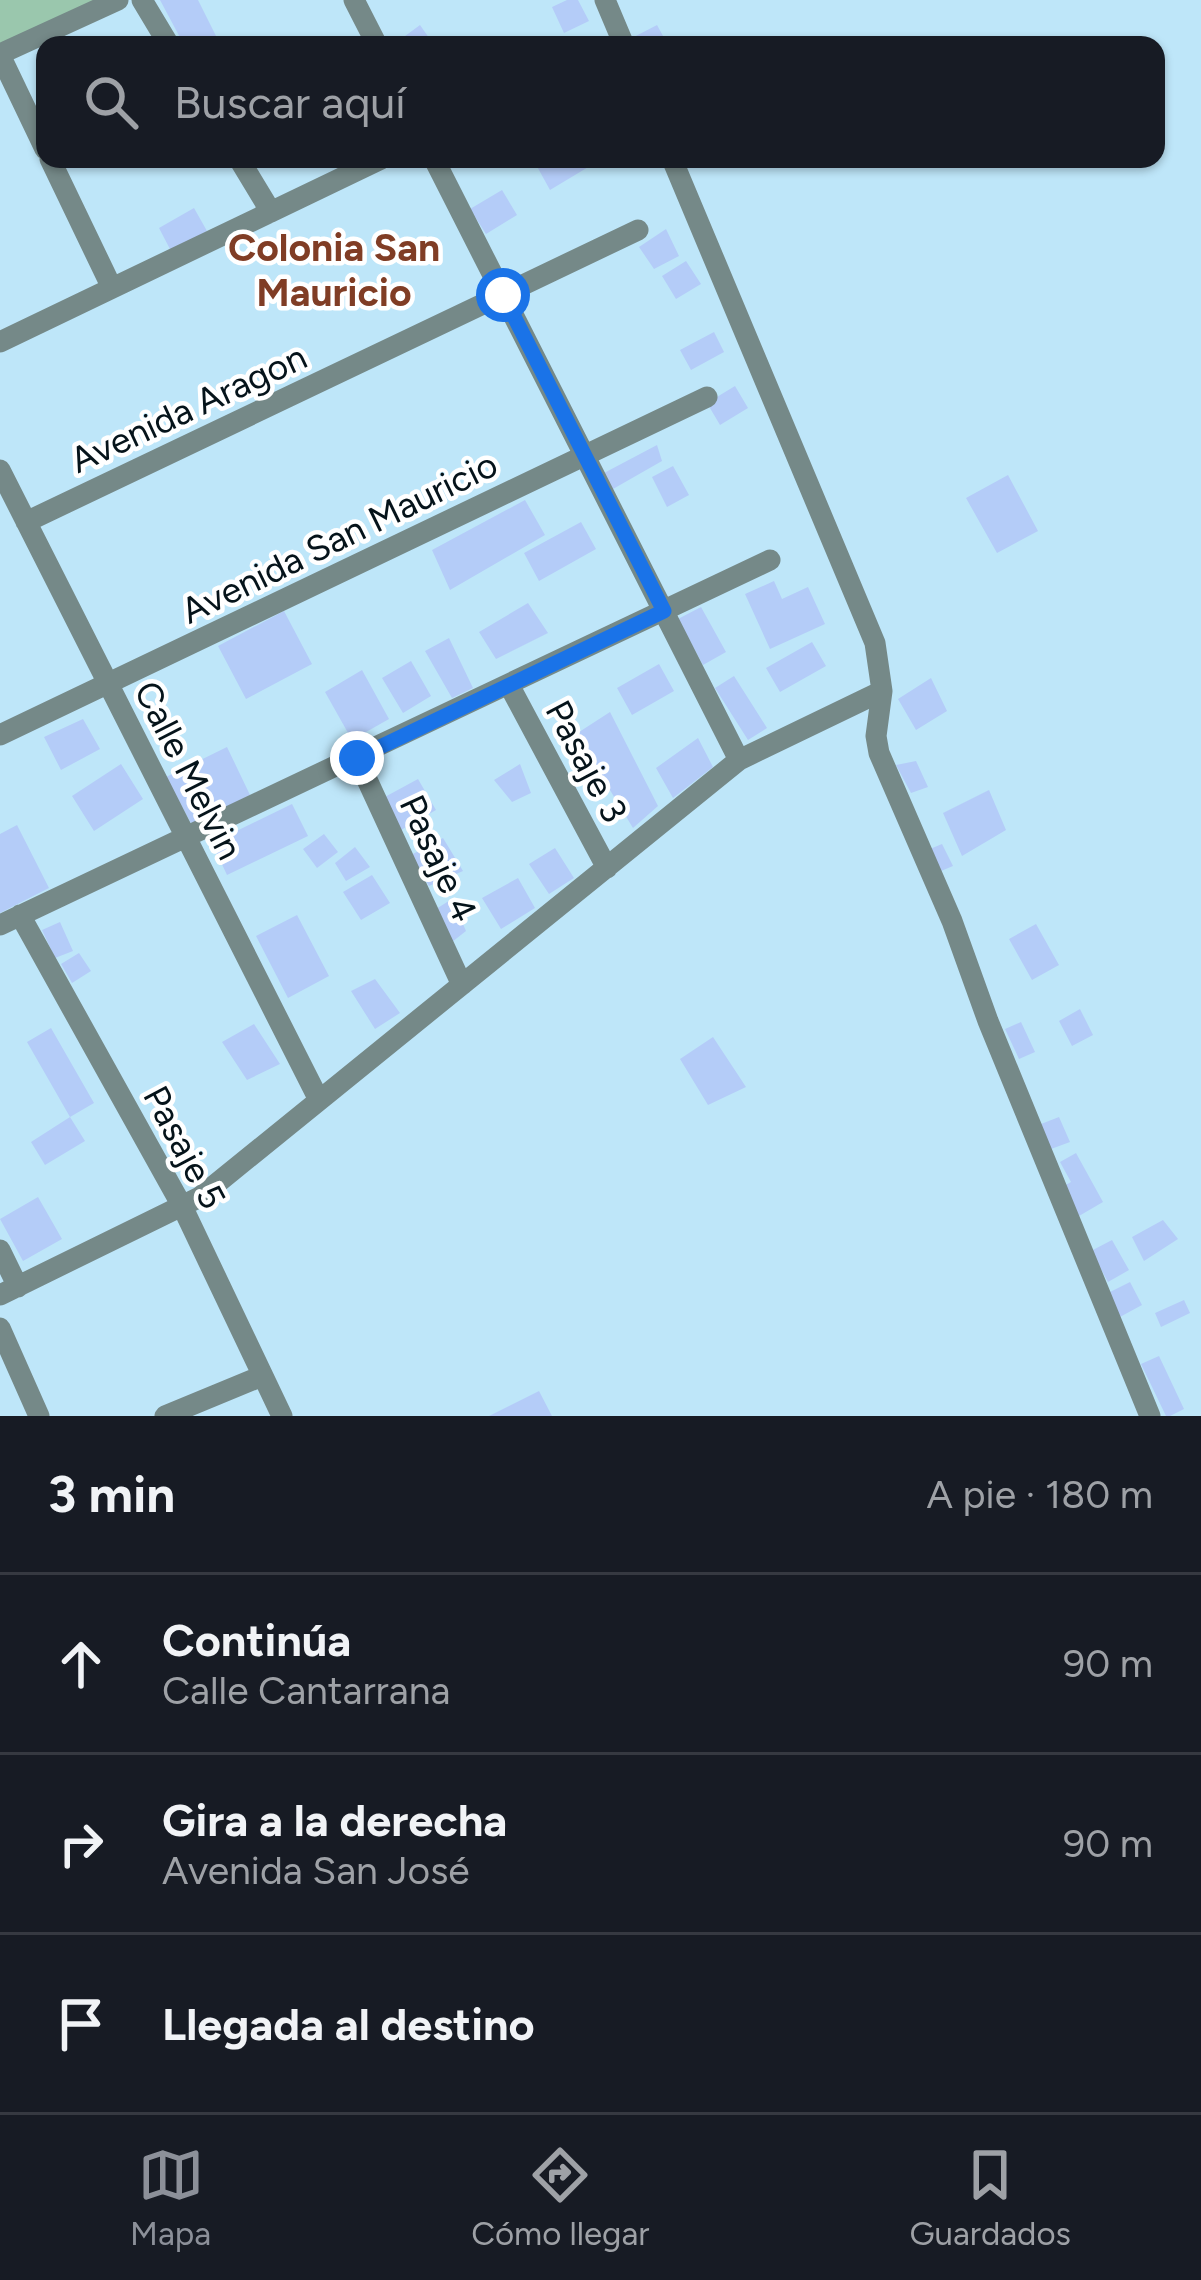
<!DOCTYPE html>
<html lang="es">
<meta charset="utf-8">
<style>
:root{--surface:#171b24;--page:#242831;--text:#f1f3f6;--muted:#9ea1a6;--line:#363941;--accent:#8c9099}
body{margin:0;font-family:Figtree,sans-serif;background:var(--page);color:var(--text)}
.stop{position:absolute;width:36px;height:36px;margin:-27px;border:9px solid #1a73e8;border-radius:50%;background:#fff}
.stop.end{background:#1a73e8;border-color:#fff;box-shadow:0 3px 12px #0008}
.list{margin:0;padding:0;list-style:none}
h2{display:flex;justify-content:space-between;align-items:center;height:156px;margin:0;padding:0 48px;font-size:51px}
h2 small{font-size:39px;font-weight:400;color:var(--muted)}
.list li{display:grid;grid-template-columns:78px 1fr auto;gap:36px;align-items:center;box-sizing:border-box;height:180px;padding:0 48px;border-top:3px solid var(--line)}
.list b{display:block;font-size:45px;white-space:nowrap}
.list p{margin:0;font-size:39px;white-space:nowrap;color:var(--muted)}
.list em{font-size:39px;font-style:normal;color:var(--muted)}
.icon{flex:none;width:66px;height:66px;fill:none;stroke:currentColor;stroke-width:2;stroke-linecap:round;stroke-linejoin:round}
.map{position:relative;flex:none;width:1201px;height:1416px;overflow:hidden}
.search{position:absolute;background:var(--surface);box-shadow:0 3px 9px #0004;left:36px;right:36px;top:36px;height:132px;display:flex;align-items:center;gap:30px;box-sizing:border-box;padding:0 42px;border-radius:24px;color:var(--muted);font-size:45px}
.sheet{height:696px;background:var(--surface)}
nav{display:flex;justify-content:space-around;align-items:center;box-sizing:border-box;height:168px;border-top:3px solid var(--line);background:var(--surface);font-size:33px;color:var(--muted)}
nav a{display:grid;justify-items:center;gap:6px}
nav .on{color:var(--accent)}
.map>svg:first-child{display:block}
.green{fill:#9ac7ad}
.building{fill:#b4ccf8}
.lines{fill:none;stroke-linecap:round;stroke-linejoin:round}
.minor{stroke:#758988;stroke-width:21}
.route{stroke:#1a73e8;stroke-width:15}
.labels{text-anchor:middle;stroke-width:9;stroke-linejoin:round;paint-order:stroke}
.street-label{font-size:36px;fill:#05131a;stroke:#fff}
.neighbourhood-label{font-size:39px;font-weight:bold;fill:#803d25;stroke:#fff}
</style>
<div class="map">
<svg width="1201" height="1416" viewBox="0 0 1201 1416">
<rect width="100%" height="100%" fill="#bee6f9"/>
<!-- green -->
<path class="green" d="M0,0H118L0,56Z"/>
<!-- building -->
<path class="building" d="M160,0H198L217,38L184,45Z
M567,0H578L589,21L564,33L552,7Z
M420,25L434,45H399L397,42Z
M657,25L668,45H636L632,38Z
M538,159H586L590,166L550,190L534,161Z
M502,190L517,215L486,234L470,209Z
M194,208L207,231L171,251L159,228Z
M666,229L679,256L654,269L639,247Z
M686,261L701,284L676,299L662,276Z
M714,332L724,352L691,370L680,350Z
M735,386L748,408L720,425L707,403Z
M657,445L662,461L613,489L604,473Z
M673,466L689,495L667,507L652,477Z
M1008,475L1038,531L997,553L966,498Z
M525,500L545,535L450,590L432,550Z
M581,522L596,549L539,581L524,553Z
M774,581L782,599L808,587L825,624L770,649L745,594Z
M528,603L548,633L496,659L479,632Z
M701,607L726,652L703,665L678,619Z
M284,611L312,664L246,699L218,646Z
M449,638L473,688L452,698L425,651Z
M812,642L826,666L780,692L766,668Z
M411,661L431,696L403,713L382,678Z
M659,664L674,691L632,715L617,688Z
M362,670L389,719L352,740L325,692Z
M734,676L767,728L748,740L715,688Z
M931,678L947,711L916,730L898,699Z
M610,712L658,806L633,828L576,734Z
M83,719L100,749L61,770L44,737Z
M698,738L713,767L673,798L656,768Z
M227,747L250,795L192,825L166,777Z
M916,761L928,787L911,793L896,765Z
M121,764L143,799L94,831L72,796Z
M520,764L531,793L512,802L494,780Z
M418,779L436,810L401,830L383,798Z
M989,790L1006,830L962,856L943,813Z
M292,804L308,836L227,875L212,843Z
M17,825L49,888L0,913V834Z
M324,834L338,852L317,868L303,849Z
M443,838L463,871L429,886L411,855Z
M942,844L953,866L941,871L930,849Z
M355,847L370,867L346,881L335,863Z
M555,848L574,878L549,894L529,864Z
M372,875L390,903L361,920L343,892Z
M518,878L535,908L501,929L482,898Z
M452,899L466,931L452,942L436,909Z
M297,915L329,976L288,998L256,936Z
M60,922L73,951L55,958L42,930Z
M1036,924L1059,965L1032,980L1009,939Z
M79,953L91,971L72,983L61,964Z
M375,979L400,1013L375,1029L351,991Z
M1080,1009L1093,1035L1072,1046L1059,1021Z
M1021,1022L1035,1052L1019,1059L1005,1029Z
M254,1024L280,1064L247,1080L222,1042Z
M51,1028L94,1103L70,1117L27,1042Z
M713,1037L746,1087L708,1105L680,1059Z
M70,1117L85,1141L45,1165L31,1142Z
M1059,1117L1070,1142L1051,1149L1041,1124Z
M1076,1153L1103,1202L1079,1216L1062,1187L1071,1182L1060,1162Z
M38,1197L62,1239L23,1261L0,1219Z
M1163,1220L1178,1239L1144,1261L1132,1237Z
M1112,1240L1129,1270L1108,1282L1091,1251Z
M1130,1282L1142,1305L1118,1318L1106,1294Z
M1184,1300L1190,1313L1161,1327L1155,1313Z
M1159,1356L1184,1409L1170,1416H1166L1141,1364Z
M539,1391L552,1416H489Z"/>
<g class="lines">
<!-- minor -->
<path class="minor" d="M142,0L169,45
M354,0L377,45
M605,0L624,45
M0,54L118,0
M0,55L45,149
M50,159L112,288
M239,159L271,212
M434,159L739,760
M672,159L875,643L882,691L876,736L879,753L952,921L988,1021L1150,1416
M0,342L381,159
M0,470L319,1100
M26,522L638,230
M509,685L607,868
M0,735L707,397
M357,758L462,985
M20,915L182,1206L282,1416
M0,925L770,560
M0,1250L18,1287
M0,1295L200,1197L739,760L882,691
M0,1328L39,1416
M165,1416L262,1376"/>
</g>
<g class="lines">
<!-- route -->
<path class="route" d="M357,758L664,611L503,295"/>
</g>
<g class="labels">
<!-- street labels -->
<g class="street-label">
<text transform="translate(188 408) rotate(-25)" y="13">Avenida Aragon</text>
<text transform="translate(339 537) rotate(-26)" y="13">Avenida San Mauricio</text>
<text transform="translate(587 761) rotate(62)" y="13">Pasaje 3</text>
<text transform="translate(189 770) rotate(63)" y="13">Calle Melvin</text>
<text transform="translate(439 858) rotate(65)" y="13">Pasaje 4</text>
<text transform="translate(185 1147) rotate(62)" y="13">Pasaje 5</text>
</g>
<!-- neighbourhood labels -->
<g class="neighbourhood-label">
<text x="334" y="261">Colonia San<tspan x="334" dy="45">Mauricio</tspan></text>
</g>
</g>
</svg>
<div class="stop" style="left:503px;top:295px"></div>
<div class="stop end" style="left:357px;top:758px"></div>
<div class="search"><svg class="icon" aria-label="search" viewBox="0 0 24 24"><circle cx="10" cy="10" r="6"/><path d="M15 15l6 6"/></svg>Buscar aquí</div>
</div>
<section class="sheet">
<h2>3 min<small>A pie · 180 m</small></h2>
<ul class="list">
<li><svg class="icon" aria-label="ahead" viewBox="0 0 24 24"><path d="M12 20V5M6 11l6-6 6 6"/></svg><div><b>Continúa</b><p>Calle Cantarrana</p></div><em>90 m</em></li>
<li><svg class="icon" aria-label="right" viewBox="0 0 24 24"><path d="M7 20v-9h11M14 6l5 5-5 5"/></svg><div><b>Gira a la derecha</b><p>Avenida San José</p></div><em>90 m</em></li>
<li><svg class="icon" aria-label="arrive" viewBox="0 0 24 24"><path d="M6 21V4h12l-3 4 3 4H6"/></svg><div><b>Llegada al destino</b></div></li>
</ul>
</section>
<nav>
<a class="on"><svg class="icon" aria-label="map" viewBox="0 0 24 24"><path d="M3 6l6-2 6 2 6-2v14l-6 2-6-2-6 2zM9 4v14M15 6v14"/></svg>Mapa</a>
<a><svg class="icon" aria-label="directions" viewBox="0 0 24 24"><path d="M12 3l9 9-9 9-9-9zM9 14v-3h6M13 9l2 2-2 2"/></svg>Cómo llegar</a>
<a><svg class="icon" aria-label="saved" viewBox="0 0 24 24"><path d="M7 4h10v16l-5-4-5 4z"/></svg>Guardados</a>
</nav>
